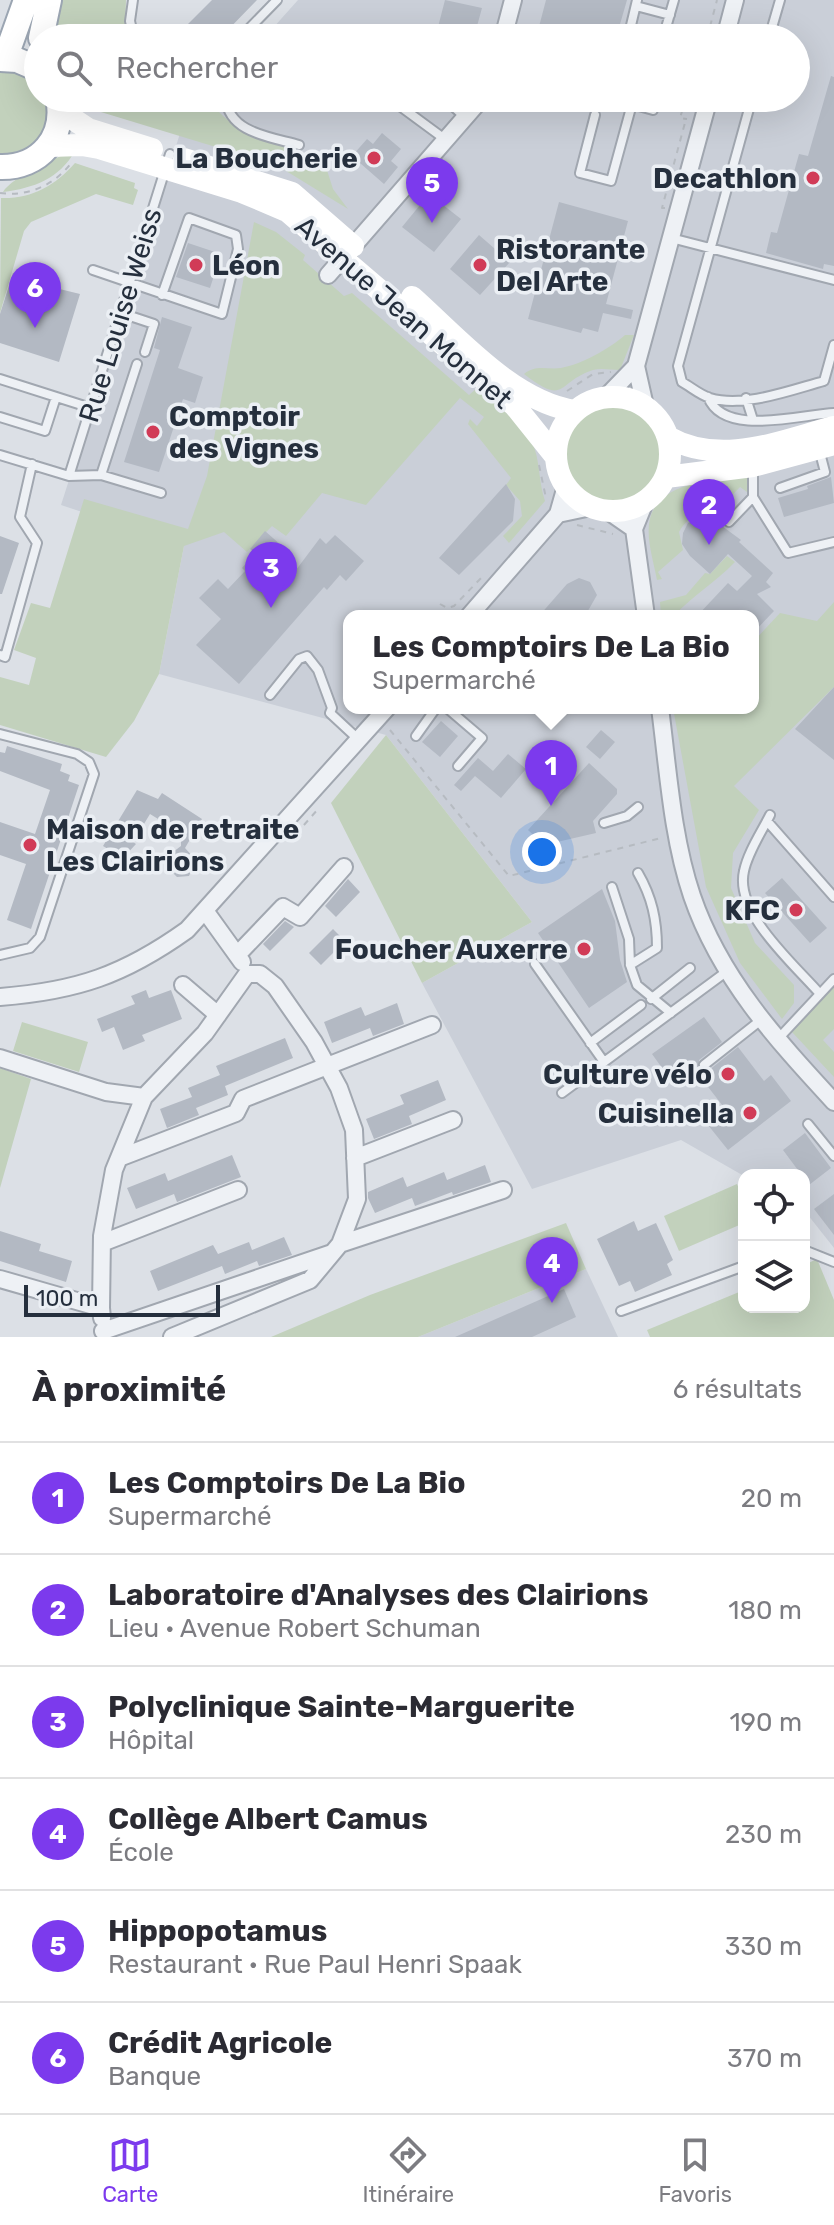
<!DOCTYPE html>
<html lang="fr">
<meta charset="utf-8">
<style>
:root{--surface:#fff;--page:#f2f2f3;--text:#2b2b33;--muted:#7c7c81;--line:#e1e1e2;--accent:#7c3aed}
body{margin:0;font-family:Rubik,sans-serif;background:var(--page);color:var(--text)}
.controls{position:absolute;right:24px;bottom:24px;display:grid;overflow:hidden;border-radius:16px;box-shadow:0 8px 32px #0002}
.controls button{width:72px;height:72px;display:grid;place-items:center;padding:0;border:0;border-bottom:2px solid var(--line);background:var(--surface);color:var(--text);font:40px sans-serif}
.scale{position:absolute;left:24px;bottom:20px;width:196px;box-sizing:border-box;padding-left:8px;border:4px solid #252f3d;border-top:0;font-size:22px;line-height:28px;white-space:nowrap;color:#252f3d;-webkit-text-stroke:6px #ebeff4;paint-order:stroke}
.you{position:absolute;left:542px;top:852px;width:28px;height:28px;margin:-20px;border:6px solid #fff;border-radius:50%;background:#1a73e8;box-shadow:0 0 0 12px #1a73e833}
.badge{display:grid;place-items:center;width:52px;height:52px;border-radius:50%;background:var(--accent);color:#fff;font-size:26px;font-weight:700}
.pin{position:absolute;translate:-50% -66px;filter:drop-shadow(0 2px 4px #0008)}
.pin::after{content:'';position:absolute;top:42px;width:28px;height:24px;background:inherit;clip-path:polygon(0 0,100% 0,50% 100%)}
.popup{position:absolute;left:343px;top:610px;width:416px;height:104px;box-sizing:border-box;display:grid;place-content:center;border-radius:16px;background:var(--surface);filter:drop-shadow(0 2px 6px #0005);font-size:26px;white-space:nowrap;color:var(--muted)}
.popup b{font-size:30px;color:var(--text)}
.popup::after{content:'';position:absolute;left:50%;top:100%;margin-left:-16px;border:16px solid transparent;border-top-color:var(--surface)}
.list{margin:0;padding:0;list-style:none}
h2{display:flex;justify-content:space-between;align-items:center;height:104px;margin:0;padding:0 32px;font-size:34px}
h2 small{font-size:26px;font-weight:400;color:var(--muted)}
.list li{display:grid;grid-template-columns:52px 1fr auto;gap:24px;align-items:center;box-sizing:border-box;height:112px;padding:0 32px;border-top:2px solid var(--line)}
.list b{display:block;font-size:30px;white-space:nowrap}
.list p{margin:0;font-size:26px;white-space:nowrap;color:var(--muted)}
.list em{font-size:26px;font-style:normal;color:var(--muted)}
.icon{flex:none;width:44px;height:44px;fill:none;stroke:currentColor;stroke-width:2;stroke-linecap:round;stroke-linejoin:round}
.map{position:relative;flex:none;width:834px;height:1337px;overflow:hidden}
.search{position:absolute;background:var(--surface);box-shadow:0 8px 32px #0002;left:24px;right:24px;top:24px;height:88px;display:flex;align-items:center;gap:20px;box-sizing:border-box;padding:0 28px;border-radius:44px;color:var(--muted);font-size:30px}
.sheet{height:776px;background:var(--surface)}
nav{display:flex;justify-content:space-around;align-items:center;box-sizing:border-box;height:112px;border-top:2px solid var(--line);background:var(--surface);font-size:22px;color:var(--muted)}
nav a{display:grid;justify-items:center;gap:4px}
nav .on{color:var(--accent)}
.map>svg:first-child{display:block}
.built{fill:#cacfd8;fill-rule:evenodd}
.green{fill:#c2d1bc}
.building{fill:#b3b9c3}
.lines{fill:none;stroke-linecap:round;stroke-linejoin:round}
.lane-casing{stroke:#a1a7b0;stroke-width:12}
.street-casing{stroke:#a1a7b0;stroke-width:20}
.primary-casing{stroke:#9ba5b2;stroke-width:28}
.path{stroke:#b6bbc1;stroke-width:2;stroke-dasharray:6 6;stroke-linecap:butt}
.lane{stroke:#eef1f5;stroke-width:8}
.street{stroke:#eef1f5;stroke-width:16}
.secondary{stroke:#fff;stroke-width:22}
.primary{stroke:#fff;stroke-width:24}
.poi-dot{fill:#d13b57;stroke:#ebeff4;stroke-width:3}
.labels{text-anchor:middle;stroke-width:7;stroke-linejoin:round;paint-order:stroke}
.poi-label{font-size:28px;font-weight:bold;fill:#252f3d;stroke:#ebeff4;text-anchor:end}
.street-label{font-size:28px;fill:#252f3d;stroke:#ebeff4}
</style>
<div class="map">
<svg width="834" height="1337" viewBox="0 0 834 1337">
<rect width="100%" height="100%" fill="#dce0e6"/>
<!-- built -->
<path class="built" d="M298,0H834V1248L804,1210V1175L744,1176L681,1140L532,1189L422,983L532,922L386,735L159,674L184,546L61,505L184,121L206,98H796V38H264ZM349,616H753V708H349Z
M586,1269L618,1337H418Z"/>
<!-- green -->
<path class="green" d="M61,0H126L125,31L129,38H50Z
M11,70L35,81L38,98H46C58,131 30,154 0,154V71Z
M90,98H221L219,112C242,137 292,146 325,164L333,189L348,209L278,166L91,109Z
M75,151C59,179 34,188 3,192C12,177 57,156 75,151Z
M75,163L135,183L134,188L138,190L133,205L96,194L31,222L24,231L0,313L1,198C31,199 55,186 75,163Z
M254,222L276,232L305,255L303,260L344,296L352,293L469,395L477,388C493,402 530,429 535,450C540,466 539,483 545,501L509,543L503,536L522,516L520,501L506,485L511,478L468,424L470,419L477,426L484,417L460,398L366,505L322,493L286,536L272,526L247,552L224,532L184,546L159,674L134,721L106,757L0,725V677L29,685L36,658L14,650L31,603L50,608L84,499L188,529L207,476Z
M625,335H634L620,370C611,370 601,368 593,370C556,382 567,407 524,374C536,364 547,370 561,368C582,364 609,349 625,335Z
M564 454a48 48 0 1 1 96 0a48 48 0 1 1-96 0Z
M747,477V492L740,487L716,512L721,520C702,511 690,513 679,532L683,550L658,572L662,579L657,580C654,563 647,542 649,525C653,480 715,481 747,477Z
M727,556L735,562C715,583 693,595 674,616H661L660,602L686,595L705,573L710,574Z
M834,602V687L734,786L759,810L733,853L731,888L755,943L794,985V1003L782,1019L740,963L706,887L673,708H753V642L780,613L817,621Z
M386,735L532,922L422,983L331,803Z
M834,985V1029L823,1040L834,1052V1077L792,1032Z
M22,1022L88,1042L79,1072L13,1051Z
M0,1068L31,1079L0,1188Z
M737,1184L744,1200V1223L679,1251L664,1216Z
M566,1223L586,1269L418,1337H271L370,1295Z
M817,1259L834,1300V1337H650L647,1330L744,1290V1307H804V1265Z"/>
<!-- building -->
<path class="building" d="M212,0H257L220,38H196L185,27Z
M445,0L482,8L474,37L438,27Z
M546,0H627L616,38H536Z
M831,76L834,77V266L824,264L823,269L766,253L771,232L777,233L799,154L808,156Z
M382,133L401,149L391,161L398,167L384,184L352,156L367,139L373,144Z
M429,194L461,219L434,252L402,227Z
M559,202L628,221L606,304L633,310L631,319L603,313L598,332L583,328L581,333L528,319Z
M479,235L510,262L480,295L450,269Z
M188,243L221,254L210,288L176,277Z
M13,273L32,279L31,282L80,294L59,362L0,343V314Z
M162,317L192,327L178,368L203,377L195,403L183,399L159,472L124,462L160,350L154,348Z
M831,477L834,503L784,517L778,498L808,489L807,486Z
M506,484L515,499L513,521L459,575L439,558Z
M707,515L741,540L739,542L773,573L766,582L771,587L757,594L774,611L753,633V616H697L728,583L737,591L752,576L728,554L710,574L690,556L682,544L683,533L688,523Z
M265,531L282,546L277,552L296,570L320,538L326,544L335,535L364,561L346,581L340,575L327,590L324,587L239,684L196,645L221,619L199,598L218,579L228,589L245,571L242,568L255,553L250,549Z
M0,536L19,543L2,594H0Z
M579,578L590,582L597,595L585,616H539L567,584Z
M834,687V760L795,729Z
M441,721L458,736L440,757L422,742Z
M601,730L615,742L600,759L586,747Z
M7,746L62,764L60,771L70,775L68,781L79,785L31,929L7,920L26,864L0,855V822L35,834L50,790L0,771V752L5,753Z
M508,754L526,769L501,798L475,776L461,791L454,785L478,758L493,771Z
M589,763L617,789V794L593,821L596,833L544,845L528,830Z
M137,790L158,799L162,793L202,819L185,848L196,860L189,876L177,877L168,868L169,855L181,846V833L150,814L133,842L136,844L123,858L103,846Z
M782,878L827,928L810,943L765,893Z
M348,879L360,892L336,917L325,906Z
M602,889L615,921L620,960L627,982L589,1008L538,933Z
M285,921L294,927L270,951L263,944Z
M333,929L345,941L321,965L309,953Z
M146,990L149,998L171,990L182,1019L142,1035L145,1041L123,1050L114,1027L102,1032L97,1019L135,1004L131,996Z
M397,1003L404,1024L373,1036L370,1028L332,1043L324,1022L361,1007L365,1016Z
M704,1017L722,1042L699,1060V1070L708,1071L738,1047L764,1081L771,1075L791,1101L728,1150L708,1125L726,1110L691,1065L670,1079L652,1054Z
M285,1038L293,1058L225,1086L228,1095L196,1108L199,1115L167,1128L160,1109L192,1097L188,1088L220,1075L216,1066Z
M438,1080L446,1100L409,1116L412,1124L374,1139L366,1119L404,1104L400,1095Z
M805,1133L831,1168L809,1185L783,1150Z
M232,1155L241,1177L177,1202L174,1194L136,1209L127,1188L165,1173L168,1181Z
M485,1165L491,1182L453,1195L452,1192L415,1206L412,1198L375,1213L368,1198V1192L403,1177L407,1187L444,1172L447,1180Z
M834,1194V1235L814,1209Z
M634,1221L638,1231L656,1223L673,1260L667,1264L672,1275L635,1292L630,1281L619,1286L597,1239Z
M0,1231L41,1244L39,1251L72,1261L66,1282L0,1261Z
M284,1237L292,1255L259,1266L257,1261L225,1274L222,1266L158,1291L150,1271L213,1245L218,1254L249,1242L252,1250Z
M564,1289L576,1317L532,1337H455Z"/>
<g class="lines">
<!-- lane casing -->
<g class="lane-casing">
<path id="lane" d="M133,0L130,21L134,38
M636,6L670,15
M240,38L277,0
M628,38L637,0
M663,38L674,0
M769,38L780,0
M226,98C228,133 271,137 299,145
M389,98L446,140
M610,98L653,110
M752,98L678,366L682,382C691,387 700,395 710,398C744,408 791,390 824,381L834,345
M445,99L465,117
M595,115L580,173L611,181L632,104
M671,238L834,280
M93,270L222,314L238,249L236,235L189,218L162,295
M121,313L154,324L145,352
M0,379L91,408
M708,397C724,438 802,414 834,413
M746,398L753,420
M0,417L45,431L56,397
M0,455L69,476L101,475L161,493
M101,475L137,364
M69,476L170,154
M780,488L825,472L819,449
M753,497L788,553L834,542
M729,522L753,497V468
M0,655L5,657L37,543L20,517L32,464
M270,695L299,659L307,656L318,670L332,708L330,713L358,739
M447,708L482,738L458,766
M0,734L77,754L89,762L94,774L40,937L30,948L0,955
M416,736L436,708
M770,815C761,833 748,852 744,871C734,913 795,965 820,994
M767,821L834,897
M604,823L627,816L638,807
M612,887L629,939L630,965L637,985L671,1013
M535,964L604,1062
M630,965L657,948C657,920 652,897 638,873
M651,999L690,968
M778,1039L834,979
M590,1043L641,1005
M704,1065L761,1020
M562,1093L726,972
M808,1124L834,1156
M804,1250L834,1262
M621,1311L744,1266"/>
</g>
<!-- street casing -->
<g class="street-casing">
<path id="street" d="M503,38L513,0
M725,38L735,0
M328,275L482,98
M636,366L645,406
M607,396L636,366L709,98
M645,502L634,529L646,616
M608,511L634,529
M558,514L591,507
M469,616L558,514L566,486
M660,708C668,769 672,837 692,896C720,978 776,1039 834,1102
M206,912L242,962
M239,953L283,907L300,917L344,867
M183,985L218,1015
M0,997C77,991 124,975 187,930L387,708
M0,1058L106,1092L144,1097L205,1033L247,974H260L275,986L314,1042L339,1088L354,1130L357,1199L340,1244L310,1280L172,1337
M119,1158L236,1113L243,1099L432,1025
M355,1158L453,1120
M102,1243L238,1190
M340,1244L503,1190
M0,1279L101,1308L102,1318
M101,1308L102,1236L114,1170L144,1097
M103,1331L332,1253"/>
</g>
<!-- primary casing -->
<g class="primary-casing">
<path id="primary" d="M41,38L49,0
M0,59L17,60L38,69
M5,59L26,0
M0,167C40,168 66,137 58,98"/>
</g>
<!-- path -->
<path class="path" d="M707,38L717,0
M87,98L88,108
M686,98L680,118L687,119
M0,193C28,197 55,185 72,162
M665,208H662L686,119
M567,391L593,374L611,372
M539,465L546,498
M577,525L613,534
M440,604L447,608L454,606L484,575
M390,730L509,876L661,838
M296,834L319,808"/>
<!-- lane -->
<use href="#lane" class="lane"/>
<!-- street -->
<use href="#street" class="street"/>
<!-- secondary -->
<path class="secondary" d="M61,111L88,129L152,149
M49,146L82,145L99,148L242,192L287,211L515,406L556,457
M184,159L292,193L353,246
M412,297C458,338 513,402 575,411
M556 454a57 57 0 1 1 114 0a57 57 0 1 1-114 0Z
M668,437C721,467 780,441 834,427
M666,477L753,466L834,444"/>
<!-- primary -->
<use href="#primary" class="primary"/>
</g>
<!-- markers -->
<g class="poi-dot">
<circle cx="374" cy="158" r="8"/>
<circle cx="813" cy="178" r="8"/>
<circle cx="196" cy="265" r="8"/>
<circle cx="480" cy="265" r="8"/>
<circle cx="153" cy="432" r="8"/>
<circle cx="30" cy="845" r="8"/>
<circle cx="796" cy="910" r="8"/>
<circle cx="584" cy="949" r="8"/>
<circle cx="728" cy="1074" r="8"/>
<circle cx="750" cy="1113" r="8"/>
</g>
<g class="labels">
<!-- poi labels -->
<g class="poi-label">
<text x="358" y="168">La Boucherie</text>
<text x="797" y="188">Decathlon</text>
<text x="496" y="259" text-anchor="start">Ristorante<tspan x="496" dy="32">Del Arte</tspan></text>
<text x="212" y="275" text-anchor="start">Léon</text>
<text x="169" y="426" text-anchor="start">Comptoir<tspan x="169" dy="32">des Vignes</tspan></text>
<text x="46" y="839" text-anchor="start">Maison de retraite<tspan x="46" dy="32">Les Clairions</tspan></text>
<text x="780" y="920">KFC</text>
<text x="568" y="959">Foucher Auxerre</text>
<text x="712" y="1084">Culture vélo</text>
<text x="734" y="1123">Cuisinella</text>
</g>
<!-- street labels -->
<g class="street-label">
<text transform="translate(404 312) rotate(41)" y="10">Avenue Jean Monnet</text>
<text transform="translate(120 315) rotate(-73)" y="10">Rue Louise Weiss</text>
</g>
</g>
</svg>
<div class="controls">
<button><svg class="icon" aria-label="locate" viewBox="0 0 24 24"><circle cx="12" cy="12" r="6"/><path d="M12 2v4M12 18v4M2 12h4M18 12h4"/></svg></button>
<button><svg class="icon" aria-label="layers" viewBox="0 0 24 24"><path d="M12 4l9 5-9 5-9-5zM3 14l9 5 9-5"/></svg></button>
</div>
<div class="scale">100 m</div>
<div class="you"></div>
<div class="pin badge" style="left:551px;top:806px">1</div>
<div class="popup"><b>Les Comptoirs De La Bio</b>Supermarché</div>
<div class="pin badge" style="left:709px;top:545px">2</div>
<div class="pin badge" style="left:271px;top:608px">3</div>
<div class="pin badge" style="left:552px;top:1303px">4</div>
<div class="pin badge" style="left:432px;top:223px">5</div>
<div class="pin badge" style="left:35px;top:328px">6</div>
<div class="search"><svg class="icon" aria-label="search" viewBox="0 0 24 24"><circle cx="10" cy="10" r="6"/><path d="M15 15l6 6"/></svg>Rechercher</div>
</div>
<section class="sheet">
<h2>À proximité<small>6 résultats</small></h2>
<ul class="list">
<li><span class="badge">1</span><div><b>Les Comptoirs De La Bio</b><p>Supermarché</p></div><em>20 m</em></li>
<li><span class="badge">2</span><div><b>Laboratoire d'Analyses des Clairions</b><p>Lieu · Avenue Robert Schuman</p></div><em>180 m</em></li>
<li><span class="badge">3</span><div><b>Polyclinique Sainte-Marguerite</b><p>Hôpital</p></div><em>190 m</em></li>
<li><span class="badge">4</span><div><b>Collège Albert Camus</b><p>École</p></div><em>230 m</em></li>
<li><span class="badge">5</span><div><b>Hippopotamus</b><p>Restaurant · Rue Paul Henri Spaak</p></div><em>330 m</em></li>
<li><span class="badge">6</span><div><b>Crédit Agricole</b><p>Banque</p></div><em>370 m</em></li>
</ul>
</section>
<nav>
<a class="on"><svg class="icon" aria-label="map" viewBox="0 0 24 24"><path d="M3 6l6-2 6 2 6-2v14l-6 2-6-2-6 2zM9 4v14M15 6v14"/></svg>Carte</a>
<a><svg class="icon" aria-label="directions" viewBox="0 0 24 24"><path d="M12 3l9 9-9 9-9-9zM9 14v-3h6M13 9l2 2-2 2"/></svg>Itinéraire</a>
<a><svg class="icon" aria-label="saved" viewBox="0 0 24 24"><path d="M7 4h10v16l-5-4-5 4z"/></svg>Favoris</a>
</nav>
